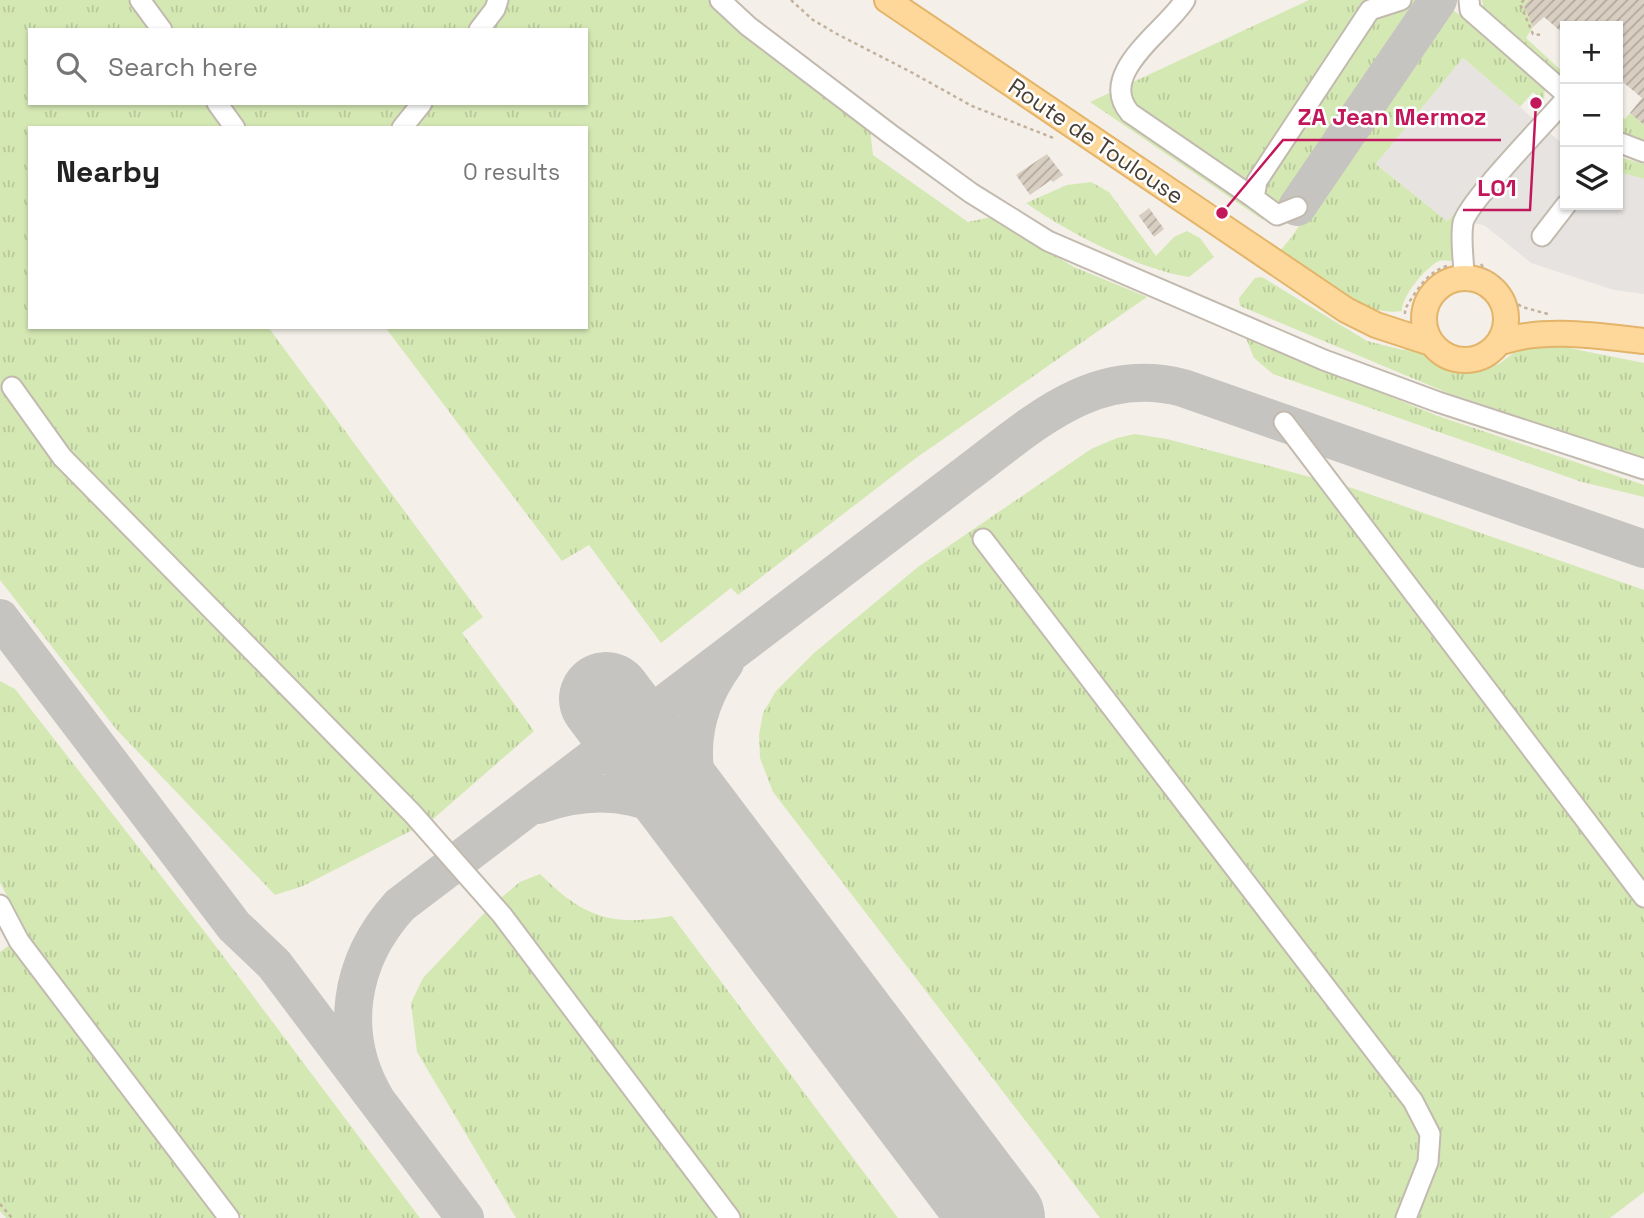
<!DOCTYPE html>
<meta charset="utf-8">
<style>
:root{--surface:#fff;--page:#f6f6f6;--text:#222;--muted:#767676;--line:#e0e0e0}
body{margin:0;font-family:"Space Grotesk",sans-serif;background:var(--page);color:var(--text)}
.controls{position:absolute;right:21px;top:21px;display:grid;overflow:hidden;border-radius:0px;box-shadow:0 2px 5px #0004}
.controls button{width:63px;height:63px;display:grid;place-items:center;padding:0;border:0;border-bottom:2px solid var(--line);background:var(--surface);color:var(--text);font:35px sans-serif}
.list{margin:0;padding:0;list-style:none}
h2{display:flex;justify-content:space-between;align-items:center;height:91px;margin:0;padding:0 28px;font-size:30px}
h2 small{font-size:23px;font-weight:400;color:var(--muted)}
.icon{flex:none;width:38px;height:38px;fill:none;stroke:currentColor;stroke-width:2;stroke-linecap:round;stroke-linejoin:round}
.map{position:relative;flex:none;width:1644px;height:1218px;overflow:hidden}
.search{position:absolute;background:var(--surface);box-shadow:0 2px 5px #0004;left:28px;top:28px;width:560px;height:77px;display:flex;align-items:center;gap:18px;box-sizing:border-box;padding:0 24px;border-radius:0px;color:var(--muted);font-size:26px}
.panel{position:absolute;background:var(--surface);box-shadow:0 2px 5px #0004;left:28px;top:126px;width:560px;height:203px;border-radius:0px}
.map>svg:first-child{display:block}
.grass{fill:url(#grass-tufts);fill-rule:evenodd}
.parking{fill:#e6e3e1}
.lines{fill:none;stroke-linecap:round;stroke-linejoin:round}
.taxiway{stroke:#c6c4c0;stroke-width:38}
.runway{stroke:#c6c4c0;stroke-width:94}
.building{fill:url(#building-hatch)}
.minor-casing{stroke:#c3baaf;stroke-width:23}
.major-casing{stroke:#e3b469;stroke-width:28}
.path{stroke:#c2b29d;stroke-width:2.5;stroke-dasharray:3.5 3.5;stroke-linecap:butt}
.minor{stroke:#fff;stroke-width:19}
.major{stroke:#fdd89a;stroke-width:24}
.labels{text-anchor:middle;stroke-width:5;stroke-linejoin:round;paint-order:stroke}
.street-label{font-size:23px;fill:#484037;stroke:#fff}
.leader{fill:none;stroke:#c2185b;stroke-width:2.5}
.callout-dot{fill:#c2185b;stroke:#fff;stroke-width:2.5}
.callout-label{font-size:24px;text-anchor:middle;font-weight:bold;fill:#c2185b;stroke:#fff;stroke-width:5;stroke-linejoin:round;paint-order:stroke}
</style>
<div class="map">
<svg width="1644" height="1218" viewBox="0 0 1644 1218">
<defs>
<pattern id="grass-tufts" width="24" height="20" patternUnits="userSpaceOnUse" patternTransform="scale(1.75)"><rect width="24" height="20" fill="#d4e8b3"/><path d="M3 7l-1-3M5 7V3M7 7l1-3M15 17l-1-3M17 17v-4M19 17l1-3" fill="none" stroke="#b8c89b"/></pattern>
<pattern id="building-hatch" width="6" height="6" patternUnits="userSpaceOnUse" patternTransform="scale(1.75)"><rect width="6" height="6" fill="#d9cec2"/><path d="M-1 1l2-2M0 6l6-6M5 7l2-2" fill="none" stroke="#b2a99e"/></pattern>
</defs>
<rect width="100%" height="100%" fill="#f4f0e9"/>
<!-- grass -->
<path class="grass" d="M0,0H710L763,50L870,129L873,155L968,222L991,217L1074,267L1147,297L916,458L738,595L731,588L661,643L589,545L562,561L385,327H586V128H30V327H268L483,617L462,633L534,731L432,820L303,886L275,895L116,729L0,580ZM30,30H586V103H30Z
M1309,0H1417L1293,186L1263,220L1090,102Z
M1482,0H1529L1524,6L1533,27L1526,38L1565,74V77L1562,78L1485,15Z
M1451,8L1545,87L1544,101L1533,92L1520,107L1463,58L1376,164L1447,221L1455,213L1460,214L1454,255L1451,261C1449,261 1441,260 1439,261C1426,267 1401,297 1402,311C1360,318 1312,275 1278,253L1290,239Z
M1618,113L1625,119L1630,113L1644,125V145L1618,128Z
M1623,158L1644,164V179L1618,172V159Z
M1091,182L1109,192L1156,256L1174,237L1187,231L1200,238L1214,257L1189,277C1140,270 1067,232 1026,203L1067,185Z
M1262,277L1367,341L1403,350L1420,344L1440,361L1458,369H1477L1499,364L1516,351L1554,345L1644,363V458L1448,393L1240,306L1239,298L1255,278Z
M1246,338L1438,416L1644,485V497L1582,482L1273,374L1254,358Z
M1135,434L1167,439L1352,488L1644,590V1192L1610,1218H1100L773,792L760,758L759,735L763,713L776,691L814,653L918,567L1091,449L1117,438Z
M0,681L15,689L211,940L420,1218H243L31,939L0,883Z
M540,874C583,917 611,927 672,916L898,1218H516L417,1052L411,1003L423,978L490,907L520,882Z
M12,943L218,1218H6L0,1211V952Z"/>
<!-- parking -->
<path class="parking" d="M1463,58L1565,146V205H1618V172L1644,179V294L1614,290L1531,263L1484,225L1473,223L1455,213L1447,221L1376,164Z"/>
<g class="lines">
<!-- taxiway -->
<path class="taxiway" d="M1297,207L1438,0
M0,618L234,926L274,964L465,1218
M538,805C607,781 661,795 714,842
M714,842C689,777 682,722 725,663
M377,1101C337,1035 349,961 400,905L965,475C1031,426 1093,364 1183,388L1644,549"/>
<!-- runway -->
<path class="runway" d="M606,699L998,1218"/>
</g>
<!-- building -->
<path class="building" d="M1529,0H1644V125L1630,113L1642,98L1618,78V26H1565V35L1544,17L1533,27L1524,6Z
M1047,154L1063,175L1053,182L1051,180L1030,195L1016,175Z
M1149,208L1164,229L1154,237L1139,216Z"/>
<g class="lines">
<!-- minor casing -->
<g class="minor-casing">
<path id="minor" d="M140,0L162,30
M720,0L748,26L890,134L971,193L1048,241L1324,360L1438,402L1644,469
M1185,0C1166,31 1096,73 1130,113L1254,198
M1469,0L1470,10L1565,93
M479,30L495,9L498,0
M217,103L235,128
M402,128L422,103
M1618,142L1644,152
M1297,207L1277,215L1254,198L1257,181L1370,10L1401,0
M1542,236L1566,205
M1464,278C1464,260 1460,240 1463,223C1467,203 1547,121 1565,100
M12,387L62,457L412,813L502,915L730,1218
M1284,422L1644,897
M983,539L1413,1101L1430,1134L1428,1162L1406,1218
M0,905L19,941L229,1218"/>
</g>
<!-- major casing -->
<g class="major-casing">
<path id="major" d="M887,0L1346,310L1376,325L1431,343
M1424 319a41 41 0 1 1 82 0a41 41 0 1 1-82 0Z
M1501,342C1544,327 1599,336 1644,341"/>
</g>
<!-- path -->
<path class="path" d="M791,0L813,20L837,34L909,71L972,106L1056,139
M1524,0L1520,4L1533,34L1542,35
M1481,264L1485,270L1499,278L1515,302L1522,307L1548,314
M1405,314V309C1416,291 1427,272 1447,266
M0,1204L12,1218"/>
<!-- minor -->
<use href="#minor" class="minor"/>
<!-- major -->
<use href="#major" class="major"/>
</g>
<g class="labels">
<!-- street labels -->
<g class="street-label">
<text transform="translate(1096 141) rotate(34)" y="8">Route de Toulouse</text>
</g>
</g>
<!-- callouts -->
<path class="leader" d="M1222 213L1283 140H1501M1536 103L1530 210H1463"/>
<g class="callout-dot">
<circle cx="1222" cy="213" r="7"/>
<circle cx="1536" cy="103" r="7"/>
</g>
<g class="callout-label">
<text x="1392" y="125">ZA Jean Mermoz</text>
<text x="1497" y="196">L01</text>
</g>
</svg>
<div class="controls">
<button>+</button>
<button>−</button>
<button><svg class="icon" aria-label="layers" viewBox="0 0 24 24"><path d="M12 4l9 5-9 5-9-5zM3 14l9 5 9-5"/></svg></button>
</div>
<div class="search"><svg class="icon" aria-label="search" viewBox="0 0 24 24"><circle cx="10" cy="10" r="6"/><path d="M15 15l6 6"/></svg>Search here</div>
<section class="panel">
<h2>Nearby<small>0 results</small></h2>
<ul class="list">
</ul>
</section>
</div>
